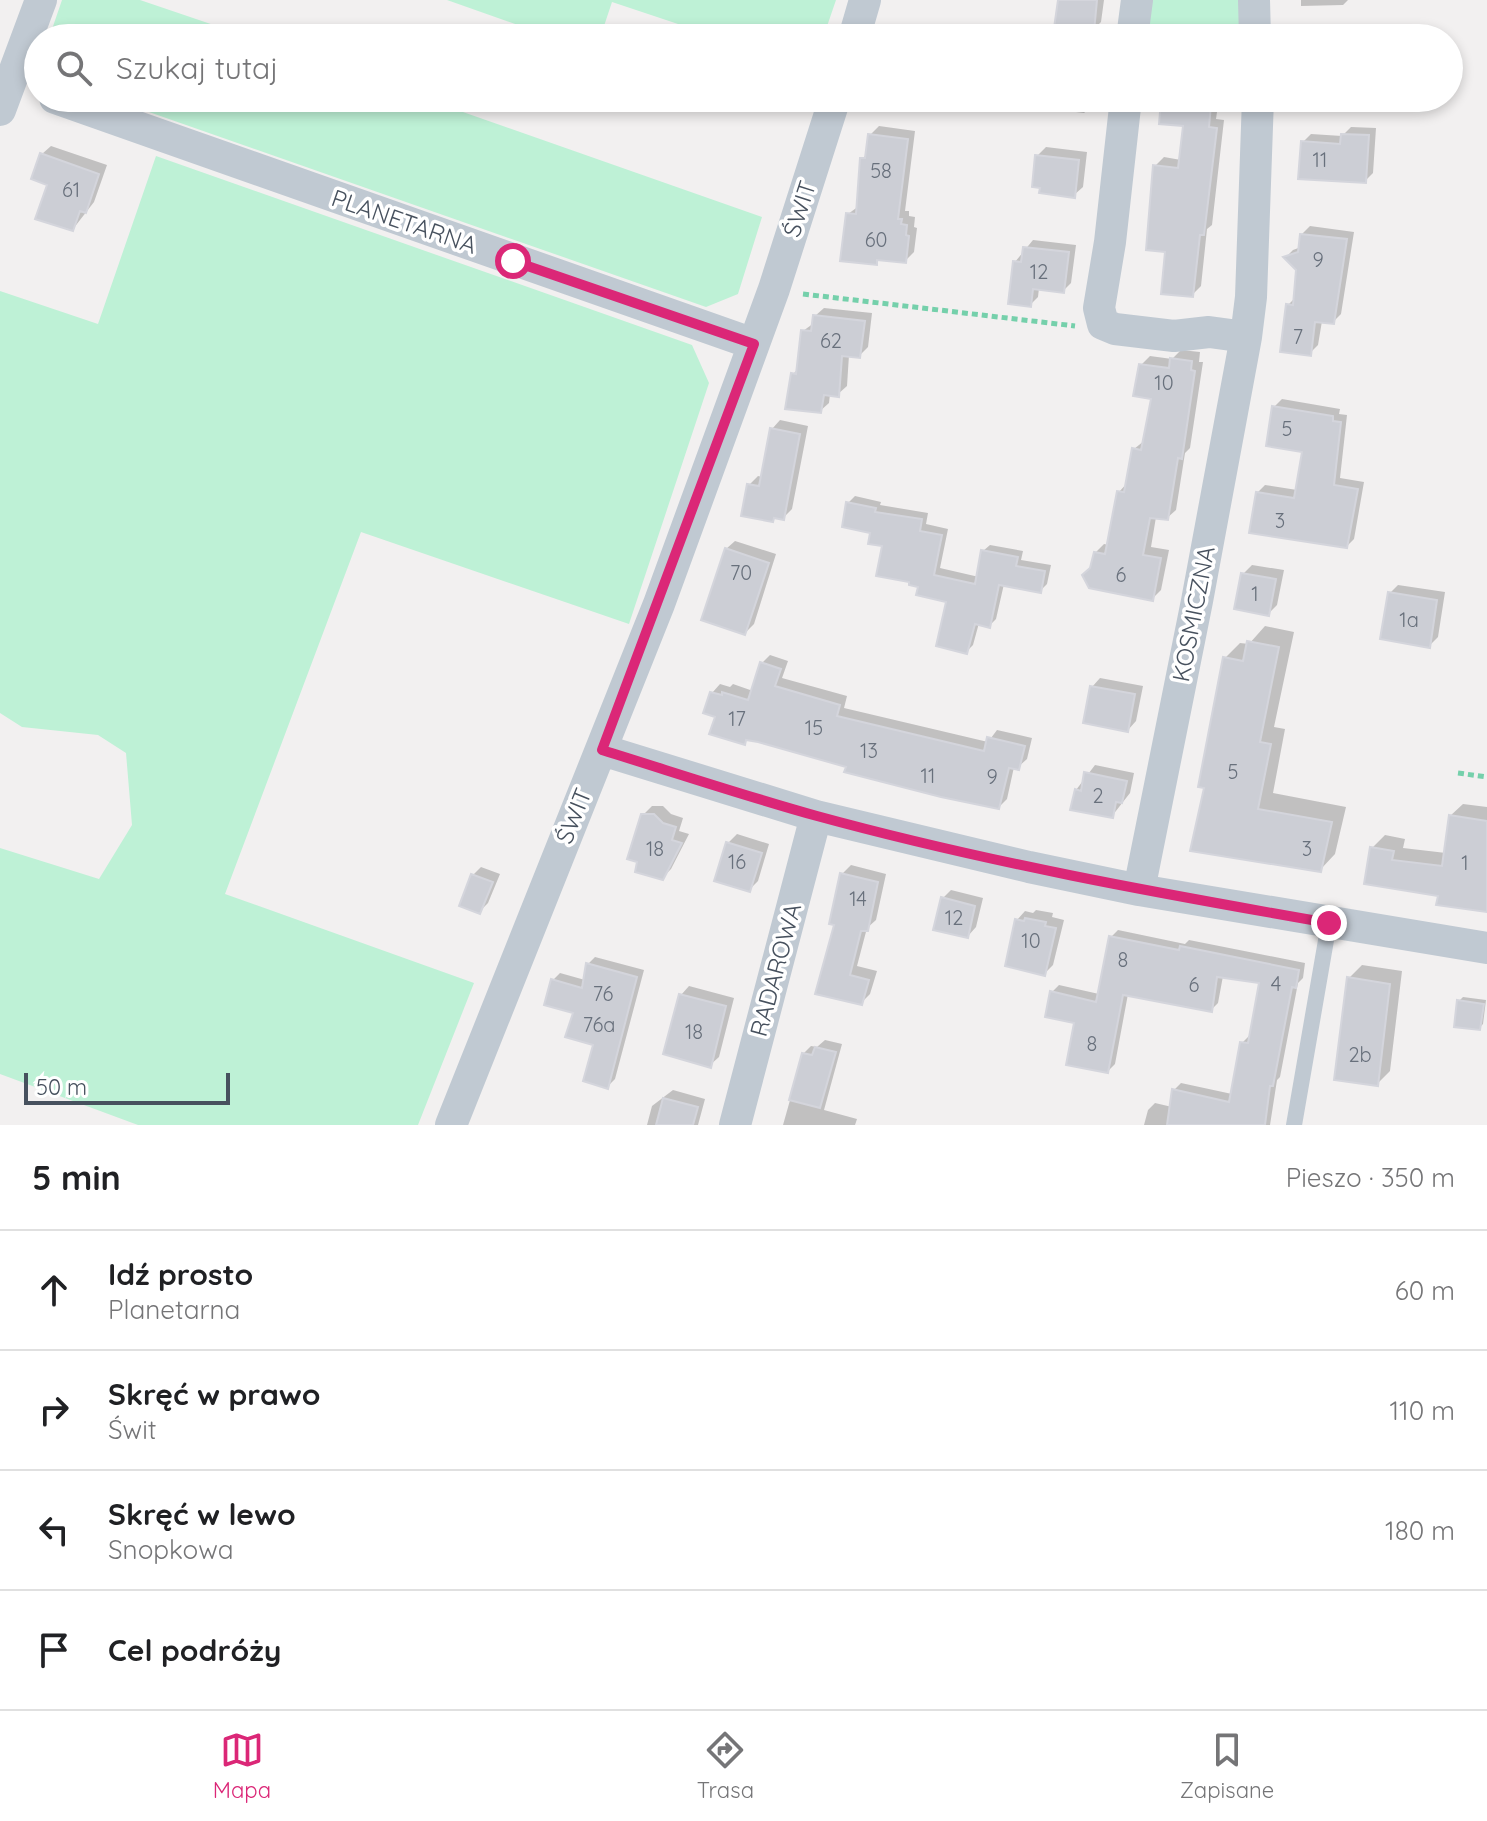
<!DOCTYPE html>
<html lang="pl">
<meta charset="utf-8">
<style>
:root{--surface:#fff;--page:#f2f2f2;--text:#202124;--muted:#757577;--line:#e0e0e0;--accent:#db2777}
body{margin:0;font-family:Quicksand,sans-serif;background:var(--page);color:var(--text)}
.scale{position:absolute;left:24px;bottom:20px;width:206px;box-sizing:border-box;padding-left:8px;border:4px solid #47515e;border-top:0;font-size:22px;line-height:28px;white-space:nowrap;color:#47515e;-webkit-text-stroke:6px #fff;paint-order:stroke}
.stop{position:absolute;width:24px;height:24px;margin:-18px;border:6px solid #db2777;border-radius:50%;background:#fff}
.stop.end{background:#db2777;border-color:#fff;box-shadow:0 2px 8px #0008}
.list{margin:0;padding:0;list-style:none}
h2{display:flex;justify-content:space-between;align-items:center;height:104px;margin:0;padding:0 32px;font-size:34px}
h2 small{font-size:26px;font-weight:400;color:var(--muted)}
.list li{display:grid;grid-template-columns:52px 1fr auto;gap:24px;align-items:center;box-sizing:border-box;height:120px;padding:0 32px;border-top:2px solid var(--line)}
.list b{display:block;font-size:30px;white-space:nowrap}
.list p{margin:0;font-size:26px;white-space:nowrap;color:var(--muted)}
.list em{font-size:26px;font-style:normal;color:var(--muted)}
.icon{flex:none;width:44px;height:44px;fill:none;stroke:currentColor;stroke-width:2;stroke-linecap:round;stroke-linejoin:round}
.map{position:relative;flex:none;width:1487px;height:1125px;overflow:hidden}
.search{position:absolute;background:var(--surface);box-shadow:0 4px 12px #0003;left:24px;right:24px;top:24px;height:88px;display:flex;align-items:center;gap:20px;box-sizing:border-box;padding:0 28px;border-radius:44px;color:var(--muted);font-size:30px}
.sheet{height:584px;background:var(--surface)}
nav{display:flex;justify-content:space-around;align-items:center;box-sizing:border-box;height:112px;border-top:2px solid var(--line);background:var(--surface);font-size:22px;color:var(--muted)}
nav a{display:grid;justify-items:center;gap:4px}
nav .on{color:var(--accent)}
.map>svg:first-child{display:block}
.green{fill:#bef1d6}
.shadow{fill:#0003}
.building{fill:#ccced5;stroke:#d4d5dc;stroke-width:2}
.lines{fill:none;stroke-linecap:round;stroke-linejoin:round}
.path{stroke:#75d0ab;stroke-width:5;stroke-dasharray:6 4;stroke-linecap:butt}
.lane{stroke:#c0c9d2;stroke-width:16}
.street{stroke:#c0c9d2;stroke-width:32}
.route{stroke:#db2777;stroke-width:10}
.labels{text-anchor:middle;stroke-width:7;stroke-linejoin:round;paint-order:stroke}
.number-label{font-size:20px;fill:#68707c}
.street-label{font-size:24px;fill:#47515e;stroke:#fff}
</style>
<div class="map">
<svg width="1487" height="1125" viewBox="0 0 1487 1125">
<rect width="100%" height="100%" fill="#f2f0f0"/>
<!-- green -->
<path class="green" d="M62,0H140L252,38H49Z
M447,0H836L823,38H720L612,2L600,38H555Z
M1149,0H1242V38H1145Z
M109,98H423L762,217L738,294L706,307Z
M156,156L692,345L709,383L629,624L361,532L225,894L474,983L418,1125H138L0,1074V848L99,879L132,825L126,753L98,735L22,727L0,713V291L98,324Z"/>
<!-- shadow -->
<path class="shadow" d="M1060,0H1104L1101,22L1093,30Z
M1301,0H1348L1343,5L1301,6Z
M698,98H748L738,112Z
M1061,98H1093V105L1084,113L1060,110Z
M1166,98H1219L1216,119L1224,120L1212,225L1207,229L1201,286L1192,295L1167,250L1155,166L1164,157L1181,160L1185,125L1163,101Z
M879,126L915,131L905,211H909V216L915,217L914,227L917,228L914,252L905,261L881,258L876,263L848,214L859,206L862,159L868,153L870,135Z
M1351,127L1376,128L1373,173L1365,181L1303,142L1311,134L1342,136Z
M51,146L107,165L94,202L73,229L50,184L42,154Z
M1046,147L1087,152L1083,187L1074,195L1037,156Z
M1310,226L1354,232L1341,314L1333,322L1322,321L1318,345L1310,353L1288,305L1296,297L1298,269L1286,257L1293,250L1301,247L1302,234Z
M1033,240L1076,245L1071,283L1063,291L1039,288L1038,297L1030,305L1015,262Z
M824,308L872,313L868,347L859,356L849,355L847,386L838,394H830L829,403L820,411L793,374L799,368L803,331L814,323L815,316Z
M1181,350L1200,352L1199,362H1203L1190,448L1185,453L1176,510L1167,518L1156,517L1151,547L1169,550L1161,590L1153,598L1093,566L1095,553L1104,544L1109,545L1119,492L1128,482L1134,449L1144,441L1153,397L1141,365L1150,356L1172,359Z
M1282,399L1340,409L1339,414L1347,415L1340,478L1364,482L1354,539L1347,546L1258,492L1265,485L1297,490L1305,450L1274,407Z
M780,420L808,426L792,509L783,518L749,485L758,476L762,477L772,429Z
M855,496L881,502L880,505L928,513L926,524L948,529L940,568L979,577L983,551L990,545L1023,551L1021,560L1051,565L1047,584L1040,591L1004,584L996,619L990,625L979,623L973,645L967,651L949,600L921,585L872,531L848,503Z
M735,541L776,554L754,624L745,633L726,549Z
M1252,565L1284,570L1277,605L1268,614L1243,574Z
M1398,585L1445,592L1438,637L1429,646L1390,593Z
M1265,626L1294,632L1274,727L1285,729L1273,793L1346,807L1335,854L1320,870L1206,786L1225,658L1240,643L1249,644Z
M770,655L788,661L782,678L847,696L844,708L988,742L997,730L1032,738L1027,759L1018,767H1014L1007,799L999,807L748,739L744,743L717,715L712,693L720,684L730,687L733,684L753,691L762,663Z
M1100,678L1143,686L1136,721L1128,730L1092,687Z
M1095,765L1134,773L1130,793L1112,816L1076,790Z
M1463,804L1487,807V910L1440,894L1372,848L1385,835L1405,839L1403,848L1446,853L1450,816Z
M652,806H663L671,814L683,818L679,831L689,834L671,869L662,878L643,815Z
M737,834L769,844L758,881L749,890L728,843Z
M851,865L886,874L876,920L867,928L857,966L877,971L870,994L861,1003L818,992L837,924L842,874Z
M481,867L500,874L488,903L479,912L473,875Z
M951,890L983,898L976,927L968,936L943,898Z
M1036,910L1053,913L1052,917L1064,920L1053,965L1044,974L1017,920L1025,911L1033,913Z
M1118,930L1185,944L1189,940L1305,963L1303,978L1298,983L1280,1077L1277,1080L1270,1125H1144L1148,1110L1155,1103L1172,1107L1174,1090L1181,1083L1232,1094L1242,1043L1250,1035L1261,981L1223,976L1218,1003L1211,1010L1128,994L1115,1064L1108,1071L1077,1021L1052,992L1059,985L1099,994L1111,937Z
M595,957L644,970L615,1079L608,1086L596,1044L553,980L560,973L585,980L588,964Z
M1362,965L1402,971L1390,1071L1377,1084L1349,978Z
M689,986L734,998L719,1057L710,1065L681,995Z
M1463,997L1486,1000L1483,1024L1479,1028L1459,1001Z
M825,1040L842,1044L824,1110L857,1119L855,1125H783L803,1054L811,1046L817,1047Z
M673,1090L705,1099L698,1125H647L652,1106Z"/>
<!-- building -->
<path class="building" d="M1058,0H1097L1094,32L1054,28Z
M1161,100L1211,105L1209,127L1217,128L1204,235H1200L1193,297L1161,294L1165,252L1146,250L1153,165L1178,168L1183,126L1159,124Z
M868,134L908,139L898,219H902L901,224L907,225L906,235L909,236L906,263L877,260V265L840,261L846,213L856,214L860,158H865Z
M1341,134L1369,135L1366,183L1298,179L1301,141L1340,144Z
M40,153L99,174L86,213L80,211L73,231L35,219L47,185L31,179Z
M1035,155L1079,160L1075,198L1039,193L1040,188L1032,187Z
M1300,234L1347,239L1334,324L1315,322L1311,356L1280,352L1286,304L1293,305L1296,270L1283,257L1298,252Z
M1023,247L1069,252L1064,293L1033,289L1031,307L1008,304L1013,261L1021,262Z
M813,315L865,321L860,358L842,356L839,397L824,395L821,413L785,409L791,373L796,374L801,330L811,331Z
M1170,358L1192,361L1191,370L1195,371L1182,459L1178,458L1168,520L1150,518L1143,555L1161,558L1153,601L1089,588L1082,575L1090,568L1094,552L1105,554L1117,491L1124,492L1132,448L1141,450L1151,399L1133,396L1139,364L1169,368Z
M1272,406L1333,416V421L1341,422L1334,485L1358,489L1347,548L1249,533L1256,492L1294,498L1302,452L1266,446Z
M770,428L800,434L784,520L774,518L773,522L741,516L747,484L759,486Z
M846,502L876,508L875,512L922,519L920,531L942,535L934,575L975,584L981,550L1018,557L1016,566L1045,571L1041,593L999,585L990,628L975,624L967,654L936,646L946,602L916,595L918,587L909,585V582L876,576L882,546L868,544L870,533L842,527Z
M725,548L769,563L745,635L701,620Z
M1241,573L1276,579L1269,616L1234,609Z
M1388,592L1437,600L1430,648L1380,639Z
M1247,641L1279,647L1260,742L1271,744L1258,809L1332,822L1321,872L1190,851L1204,788L1198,787L1223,657L1243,661Z
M760,662L781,669L775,686L840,705L837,716L984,751L987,737L1025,746L1019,770L1009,768L999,809L941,797L844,772L846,767L758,742L746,740L745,745L709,734L715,717L703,713L710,692L722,695V692L748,700Z
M1090,686L1135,694L1128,732L1083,723Z
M1084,772L1127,781L1122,803L1116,802L1113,818L1070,810L1075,789L1081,791Z
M641,814H654L663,823L676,827L672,840L682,843L663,880L635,872L637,862L627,859Z
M1449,815L1487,821V912L1436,905L1438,896L1364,884L1370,847L1394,851L1392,860L1442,866Z
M726,842L762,853L750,892L714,881Z
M840,873L878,882L868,931H861L850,975L869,980L862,1005L815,994L834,925L829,924Z
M471,874L493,882L480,914L459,906Z
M941,897L975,906L968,938L933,930Z
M1025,918L1046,922L1045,926L1056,928L1045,976L1005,966L1015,919L1024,921Z
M1109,936L1179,950L1180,946L1299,970L1296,988L1292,987L1273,1086H1270L1265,1125H1167L1172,1089L1229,1102L1240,1042L1248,1043L1259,983L1217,977L1212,1012L1123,995L1108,1073L1066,1065L1074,1023L1045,1017L1050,991L1096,1002Z
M586,963L637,977L608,1089L583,1081L593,1045L565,1037L573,1013L544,1005L551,979L582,988Z
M1347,977L1390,984L1378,1086L1334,1080Z
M679,994L726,1006L711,1068L663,1054Z
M1457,1000L1484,1004L1480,1030L1454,1027Z
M815,1047L836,1052L820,1108L789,1100L802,1053L812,1055Z
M663,1098L698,1107L693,1125H656Z"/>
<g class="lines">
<!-- path -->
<path class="path" d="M803,294L1075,326
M1458,773L1487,777"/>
<!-- lane -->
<path class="lane" d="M1294,1125L1329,923"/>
<!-- street -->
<path class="street" d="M1254,0L1255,38
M854,38L865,0
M1132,38L1137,0
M55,98L754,344
M1126,98L1110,242L1099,308L1103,324L1115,329L1174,336L1209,332L1246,337
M0,110L41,0
M602,750L816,816L1029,867L1139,890L1487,948
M1139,890L1197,601L1246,337L1251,297L1258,98
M451,1125L659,604L774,289L835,98
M735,1125L816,816"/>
</g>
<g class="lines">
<!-- route -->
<path class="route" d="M513,261L754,344L602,750C673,772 745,796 817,816C985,862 1157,893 1329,923"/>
</g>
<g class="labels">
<!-- number labels -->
<g class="number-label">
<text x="1320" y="167">11</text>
<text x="881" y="178">58</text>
<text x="71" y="197">61</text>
<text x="876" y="247">60</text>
<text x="1318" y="267">9</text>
<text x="1039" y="279">12</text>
<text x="1298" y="344">7</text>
<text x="831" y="348">62</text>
<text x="1164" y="390">10</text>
<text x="1287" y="436">5</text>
<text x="1280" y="528">3</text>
<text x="741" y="580">70</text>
<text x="1121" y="582">6</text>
<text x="1255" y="601">1</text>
<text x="1409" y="627">1a</text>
<text x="737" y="726">17</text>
<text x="814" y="735">15</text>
<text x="869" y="758">13</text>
<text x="1233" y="779">5</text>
<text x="928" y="783">11</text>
<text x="992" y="784">9</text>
<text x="1098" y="803">2</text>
<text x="655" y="856">18</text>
<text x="1307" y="856">3</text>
<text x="737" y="869">16</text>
<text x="1465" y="870">1</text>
<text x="858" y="906">14</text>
<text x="954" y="925">12</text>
<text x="1031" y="948">10</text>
<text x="1123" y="967">8</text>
<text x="1276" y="991">4</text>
<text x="1194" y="992">6</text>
<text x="603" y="1001">76</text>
<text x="599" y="1032">76a</text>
<text x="694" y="1039">18</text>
<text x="1092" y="1051">8</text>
<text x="1360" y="1062">2b</text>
</g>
<!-- street labels -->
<g class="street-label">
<text transform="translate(800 209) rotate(-72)" y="8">ŚWIT</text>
<text transform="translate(404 222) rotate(19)" y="8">PLANETARNA</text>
<text transform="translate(1194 614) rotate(-79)" y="8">KOSMICZNA</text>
<text transform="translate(574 816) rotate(-68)" y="8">ŚWIT</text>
<text transform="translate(776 970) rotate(-75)" y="8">RADAROWA</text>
</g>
</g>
</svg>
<div class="scale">50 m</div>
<div class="stop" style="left:513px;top:261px"></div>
<div class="stop end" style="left:1329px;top:923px"></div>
<div class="search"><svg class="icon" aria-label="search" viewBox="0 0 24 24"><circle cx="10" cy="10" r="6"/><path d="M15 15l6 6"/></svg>Szukaj tutaj</div>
</div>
<section class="sheet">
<h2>5 min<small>Pieszo · 350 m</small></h2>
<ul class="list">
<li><svg class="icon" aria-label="ahead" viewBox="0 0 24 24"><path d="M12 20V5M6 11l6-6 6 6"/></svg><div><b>Idź prosto</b><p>Planetarna</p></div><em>60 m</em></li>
<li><svg class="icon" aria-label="right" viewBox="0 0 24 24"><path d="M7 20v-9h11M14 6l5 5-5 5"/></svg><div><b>Skręć w prawo</b><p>Świt</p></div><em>110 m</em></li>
<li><svg class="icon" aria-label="left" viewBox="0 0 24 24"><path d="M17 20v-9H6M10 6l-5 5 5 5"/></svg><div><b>Skręć w lewo</b><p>Snopkowa</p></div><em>180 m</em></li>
<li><svg class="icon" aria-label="arrive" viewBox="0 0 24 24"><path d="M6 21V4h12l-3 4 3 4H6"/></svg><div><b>Cel podróży</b></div></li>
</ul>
</section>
<nav>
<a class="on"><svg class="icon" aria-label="map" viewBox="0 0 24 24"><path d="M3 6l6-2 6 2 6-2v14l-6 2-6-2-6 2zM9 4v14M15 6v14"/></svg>Mapa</a>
<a><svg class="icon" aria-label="directions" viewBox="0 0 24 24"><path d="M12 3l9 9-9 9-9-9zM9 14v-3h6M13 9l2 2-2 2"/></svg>Trasa</a>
<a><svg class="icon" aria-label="saved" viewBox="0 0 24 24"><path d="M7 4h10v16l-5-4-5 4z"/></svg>Zapisane</a>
</nav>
